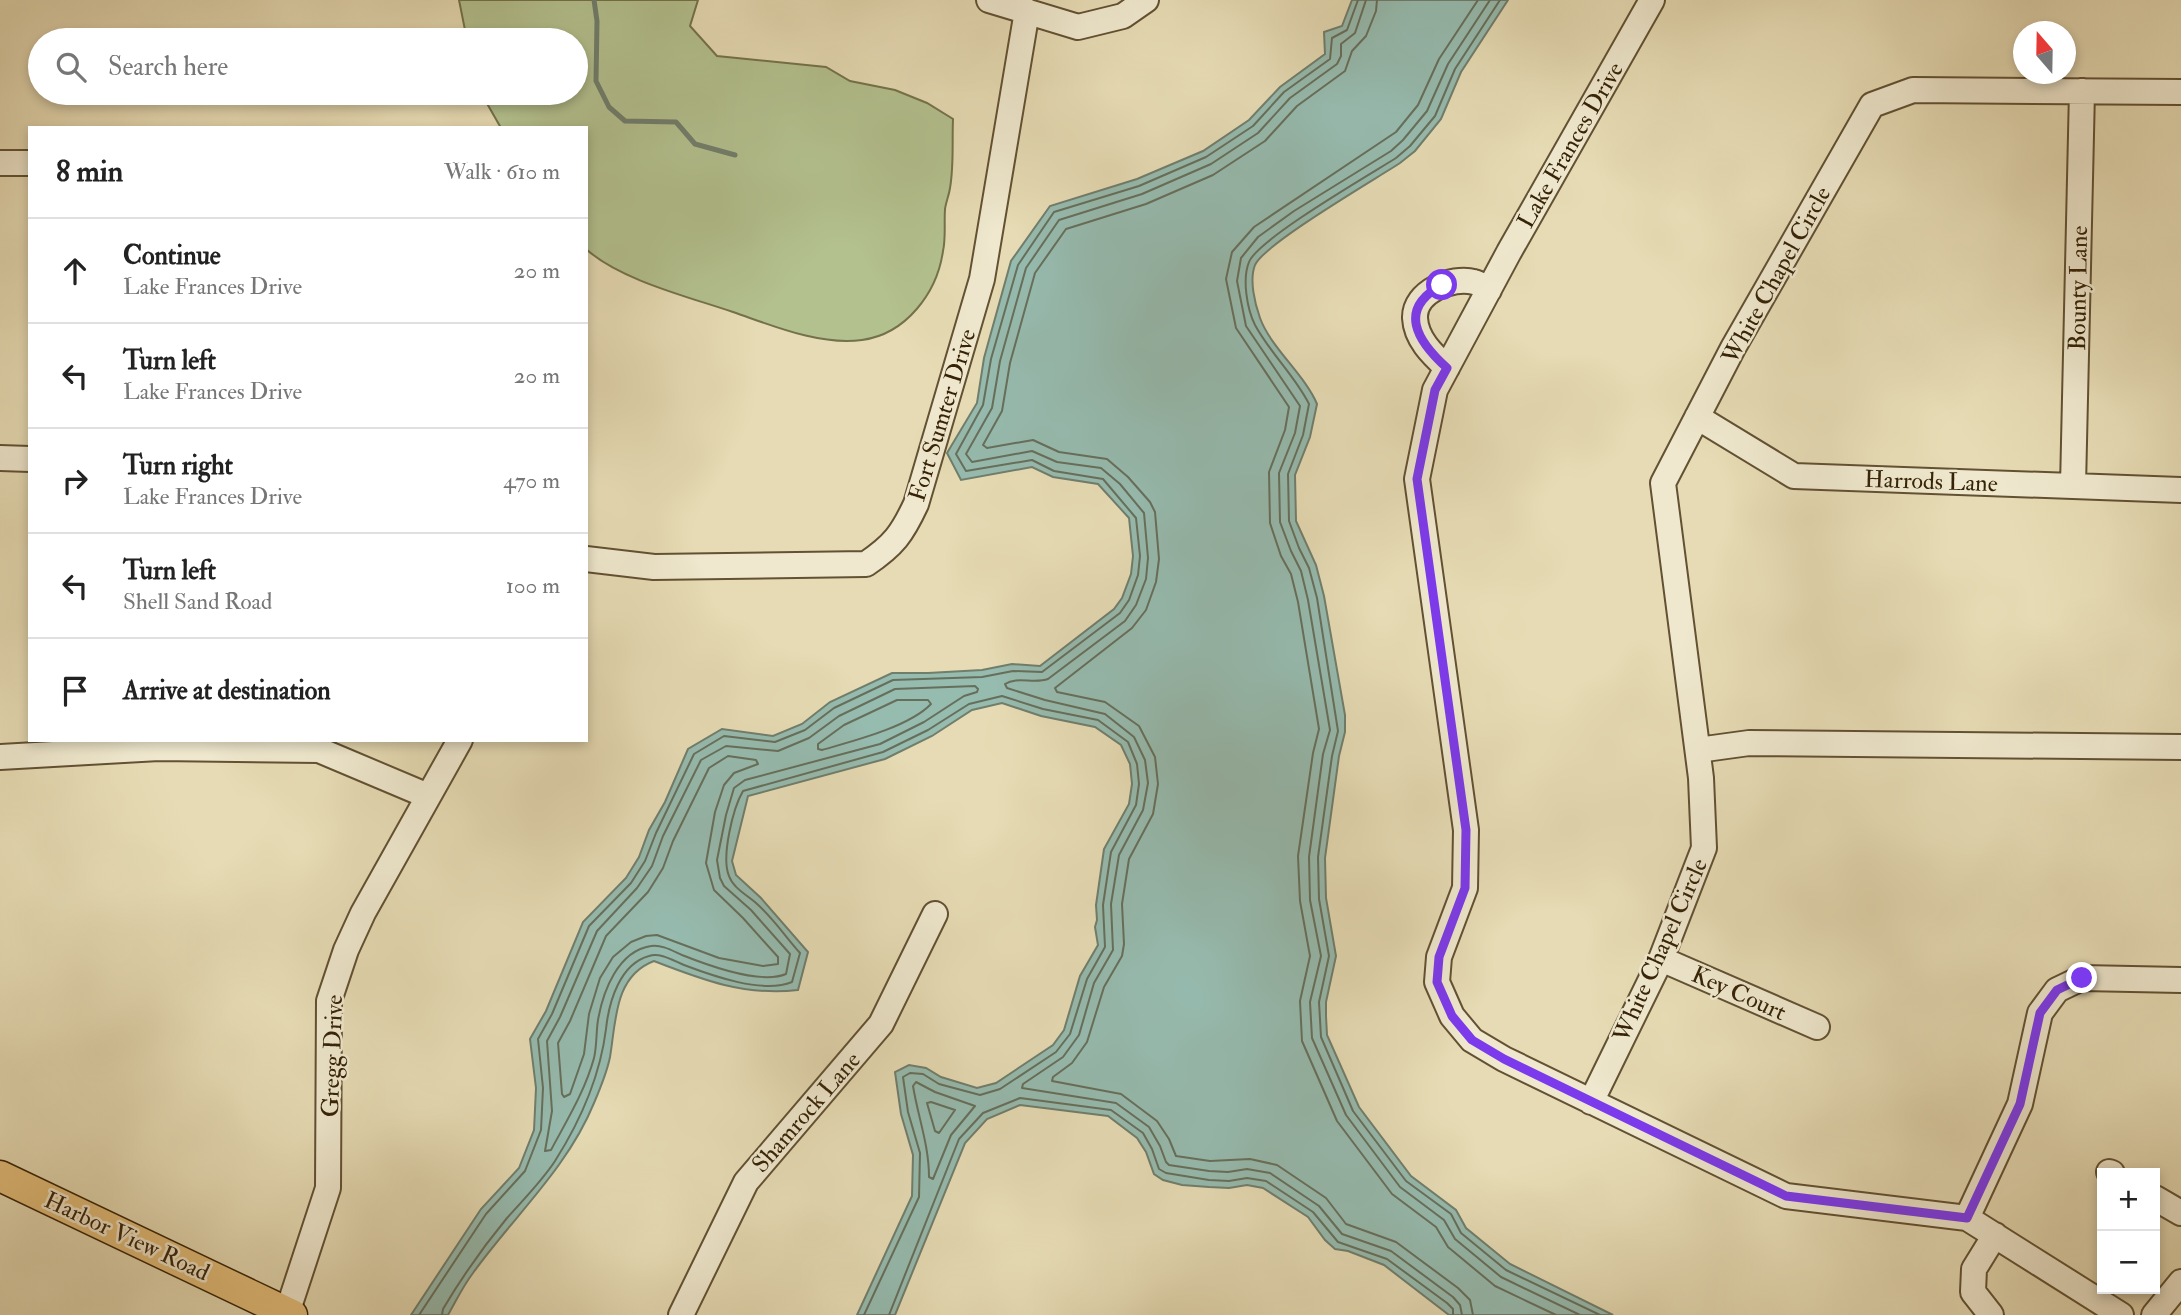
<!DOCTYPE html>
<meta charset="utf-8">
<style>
:root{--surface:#fff;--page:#f2f2f2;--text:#222;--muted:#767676;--line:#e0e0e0}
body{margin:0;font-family:"IM FELL Double Pica",serif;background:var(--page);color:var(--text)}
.controls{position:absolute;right:21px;bottom:21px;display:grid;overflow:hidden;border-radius:0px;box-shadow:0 4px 10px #0003}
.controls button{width:63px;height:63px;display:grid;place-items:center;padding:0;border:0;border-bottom:2px solid var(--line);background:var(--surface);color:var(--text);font:35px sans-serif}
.compass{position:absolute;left:2013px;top:21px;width:63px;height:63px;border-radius:50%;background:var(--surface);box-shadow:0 4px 10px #0003;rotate:340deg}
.stop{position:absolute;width:21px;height:21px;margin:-16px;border:5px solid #7c3aed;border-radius:50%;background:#fff}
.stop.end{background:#7c3aed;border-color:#fff;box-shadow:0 2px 7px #0008}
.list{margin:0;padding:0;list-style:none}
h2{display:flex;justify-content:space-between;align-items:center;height:91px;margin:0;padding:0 28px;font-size:30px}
h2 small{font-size:23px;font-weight:400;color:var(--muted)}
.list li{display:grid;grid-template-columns:46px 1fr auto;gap:21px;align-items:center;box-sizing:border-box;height:105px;padding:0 28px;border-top:2px solid var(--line)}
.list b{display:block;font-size:26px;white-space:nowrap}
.list p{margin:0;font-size:23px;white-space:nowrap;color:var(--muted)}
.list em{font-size:23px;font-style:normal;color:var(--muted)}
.icon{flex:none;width:38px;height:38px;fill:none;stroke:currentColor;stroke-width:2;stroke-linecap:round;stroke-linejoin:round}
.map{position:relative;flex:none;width:2181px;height:1315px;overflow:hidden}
.search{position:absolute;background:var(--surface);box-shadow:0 4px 10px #0003;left:28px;top:28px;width:560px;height:77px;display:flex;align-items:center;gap:18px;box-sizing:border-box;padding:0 24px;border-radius:38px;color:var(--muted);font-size:26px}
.panel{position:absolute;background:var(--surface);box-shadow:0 4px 10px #0003;left:28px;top:126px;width:560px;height:616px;border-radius:0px}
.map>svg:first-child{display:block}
.green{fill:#b3c18f;stroke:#74724b;stroke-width:2}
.water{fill:#96bbaf;stroke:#707e6c;stroke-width:2}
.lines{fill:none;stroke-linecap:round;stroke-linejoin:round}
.shore{stroke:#666f5b;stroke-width:2}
.stream{stroke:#707e6c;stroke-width:5}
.minor-casing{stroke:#625132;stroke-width:28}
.major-casing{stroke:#362307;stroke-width:33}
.minor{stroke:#efe8ce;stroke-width:24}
.major{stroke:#e3be7a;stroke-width:30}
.route{stroke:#7c3aed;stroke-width:9}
.labels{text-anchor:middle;stroke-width:5;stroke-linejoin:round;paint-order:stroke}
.street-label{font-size:24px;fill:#362307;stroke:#efe8ce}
</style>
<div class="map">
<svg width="2181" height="1315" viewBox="0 0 2181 1315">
<rect width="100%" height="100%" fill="#e6dbb4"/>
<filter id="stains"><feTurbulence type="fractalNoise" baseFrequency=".00286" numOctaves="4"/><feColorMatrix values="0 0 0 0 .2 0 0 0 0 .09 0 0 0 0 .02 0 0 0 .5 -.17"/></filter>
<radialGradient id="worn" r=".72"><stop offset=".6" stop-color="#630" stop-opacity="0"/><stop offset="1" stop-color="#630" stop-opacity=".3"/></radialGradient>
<!-- green -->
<path class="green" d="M459,0H698L690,26L717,56L826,67L850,81L895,90L927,103L953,119C952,141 954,166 950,188C949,195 946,202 945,209C944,223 946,238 943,251C937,293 906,334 862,340C820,346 771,325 733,312C689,297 620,280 586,249V128H501L481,93H576V40H467Z"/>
<!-- water -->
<path class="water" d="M1352,0H1508L1461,72L1441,119L1415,151L1400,163C1374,180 1264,244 1255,265C1249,280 1255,304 1260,318C1271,348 1305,375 1317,404L1310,437L1295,475L1296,521L1316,565L1324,596L1345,715V732L1339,756L1325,858L1326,898L1336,956L1326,1002V1016L1327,1035L1359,1107L1411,1176L1456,1210L1466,1228L1510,1264L1613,1315H1449L1384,1265L1348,1251L1335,1249L1325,1240L1308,1217L1263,1188L1247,1185L1229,1188L1209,1187L1182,1185L1163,1180L1154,1174L1146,1152L1137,1138L1108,1116L1020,1105L987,1119L965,1143L895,1315H857L912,1196L913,1155L901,1114L895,1072L909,1065L926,1068L941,1077L977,1088L996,1083L1053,1045L1064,1030L1080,976L1098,945L1095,927L1097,920L1096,905L1104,849L1129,804L1132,784L1130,764L1121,745L1095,727L1041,716L1002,703L972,710L932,736L885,759L748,796L732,861L736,875L761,898L808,952L798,990C744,996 703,980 654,961C614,976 616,1022 610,1057C607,1072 600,1089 594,1103C567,1169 513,1217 473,1273C463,1286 456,1301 448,1315H411L481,1209L519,1168L534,1130L536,1088L530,1039L546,1011L583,922L626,878L639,857L649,830L665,802L688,749L722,729L773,736L802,724L830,702L892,673H928L982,670L1012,664L1040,666L1114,609L1122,598L1131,574L1133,556L1129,518L1098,484L1053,477L1032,467L961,480L947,453L977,403L984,358L1011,261L1050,206L1137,179L1203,151L1249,120L1280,87L1325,54L1324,32L1342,26Z"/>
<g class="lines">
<!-- shore -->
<path class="shore" d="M1366,0L1355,33L1341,44V56L1337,64L1290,98L1258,133L1211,164L1142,194L1059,220L1026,268L1000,361L992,408L966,454L972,462L1032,451L1057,462L1101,468L1120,484L1144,513L1148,558L1146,579L1136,605L1125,621L1048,679C1034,684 1017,676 1005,684L1007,688L1045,700L1105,714L1134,737L1145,760L1148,783L1143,810L1119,855L1111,904L1113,950L1094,983L1079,1035L1063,1057L1023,1084L1022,1088L1116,1103L1149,1127L1160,1146L1166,1162L1169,1165L1209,1171L1228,1172L1247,1169L1270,1173L1319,1206L1342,1234L1391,1251L1453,1297L1460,1305L1462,1315
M1377,0L1376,11L1366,36L1352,51L1345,71L1297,106L1265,141L1213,175L1146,204L1066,229L1035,273L1010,363L1002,411L983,445L987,448L1033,440L1059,452L1107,459L1128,477L1150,502L1155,512L1159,559L1156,582L1146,610L1132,628L1055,688L1057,692L1105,702L1139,726L1155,757L1158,784L1153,814L1129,859L1122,904L1124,944L1122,956L1104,987L1087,1042L1072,1063L1053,1077L1052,1081L1121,1094L1157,1121L1169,1139L1176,1156L1210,1161L1250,1159L1277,1165L1326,1198L1346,1224L1396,1242L1458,1288L1470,1300L1473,1315
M1478,0L1439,59L1418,105L1396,132L1254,227L1232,252L1226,279L1236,328L1289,407L1285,430L1269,472L1270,523L1281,556L1291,574L1298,602L1319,729L1313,753L1298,856L1300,901L1310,956L1300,1001L1302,1041L1337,1121L1392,1194L1436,1227L1448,1247L1495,1286L1556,1315
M1490,0L1448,64L1427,111L1403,140L1391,151L1294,211L1258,237L1241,258L1237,281L1246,326L1300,406L1295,433L1279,473L1280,522L1291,551L1301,571L1308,600L1330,730L1323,754L1309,857L1310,900L1321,956L1310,1002L1312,1038L1346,1115L1400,1187L1444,1220L1455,1239L1501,1277L1580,1315
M1500,0L1455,69L1435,116L1410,146L1396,158C1369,175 1258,239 1249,262C1242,279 1247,309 1255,325C1270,353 1295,376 1309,404L1303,435L1288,474L1289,521L1299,548L1309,568L1317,598L1338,731L1332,756L1318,857L1319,899L1329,956L1319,1002L1321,1037L1353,1111L1406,1181L1451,1214L1461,1233L1506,1270L1600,1315
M975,686L978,689L977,692L964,696L924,722L880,744L745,780L734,788L726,815L717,860L720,878L724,886L751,910L790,954L786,974C760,985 707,965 682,955C673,951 661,944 651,946C618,951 603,991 598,1020C596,1032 597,1046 594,1058C585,1091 567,1120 551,1150L545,1151L552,1111L547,1041L560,1017L597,931L637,888L652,866L663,836L701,760L726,746L778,751L809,738L839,716L895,689Z
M897,700H928L931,704C909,727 853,741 822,750L818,749V744L844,725Z
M728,756L756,760L758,764L734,773L724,785L715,812L706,863L714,890L743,918L778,957V964L763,966L719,958L657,935L646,936L631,942L613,957L600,978L589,1014L584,1054L570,1094L564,1097L562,1094L558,1043L570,1021L606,936L648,892L663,868L673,841L709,768Z
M916,1082L935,1092L975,1106L951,1135L933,1179L929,1177C929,1145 918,1117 913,1086Z
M931,1102L955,1110L939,1133L935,1131L927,1103Z
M419,1315L486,1214L525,1171L541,1130L543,1088L538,1039L552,1014L589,926L631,883L645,861L656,833L694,754L724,736L775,742L805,730L834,708L893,680L982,677L1013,671L1042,672L1120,613L1129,600L1138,575L1140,556L1136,518L1103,479L1054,471L1032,460L966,471L956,454L983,405L991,359L1018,265L1054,212L1139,186L1206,157L1253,126L1284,92L1330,59L1332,38L1347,30L1358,0
M442,1315L443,1309C462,1277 483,1247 507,1218C523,1200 542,1181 555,1161C581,1120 600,1077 606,1029C609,1001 620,964 649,956C660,952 674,961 684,965C713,976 763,994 792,982L800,953C785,936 772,917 756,903C747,895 733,888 729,876C721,857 733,808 743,791L883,752L928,730L969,704L1002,696L1043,709L1098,720L1128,742L1137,764L1139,784L1136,805L1111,852L1103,905L1105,947L1087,979L1070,1034L1056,1052L1000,1089L980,1095L939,1084L923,1074L910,1073L903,1077L908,1112L920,1153L919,1197L864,1315
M889,1315L959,1139L983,1113L1020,1098L1111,1110L1143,1133L1152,1149L1159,1169L1166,1173L1209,1180L1229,1181L1247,1178L1266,1181L1313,1212L1338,1242L1387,1259L1447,1303L1453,1309V1315"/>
<!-- stream -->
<path class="stream" d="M594,0L597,21L596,81L609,107L625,121L676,122L695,144L735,155"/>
<!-- minor casing -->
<g class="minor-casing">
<path id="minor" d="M989,0L1078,27L1123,16L1146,0
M1652,0L1509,252L1435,390L1417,479L1466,830L1465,888L1439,957L1437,982L1452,1016L1472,1040L1504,1059L1786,1196L1967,1218L2121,1315
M0,163H30
M1447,368C1432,354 1416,339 1415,318C1414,292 1452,276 1474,282C1479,283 1484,287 1489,290
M1697,417L1794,476L2181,490
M0,458L30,459
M2073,486L2082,91
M586,559L654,567L866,564C894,545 902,534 916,504L982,279L1027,11
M1698,750L1749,743L2181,747
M0,757L159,748L319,750L428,796
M1661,959L1817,1027
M1591,1102L1661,959L1704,848L1701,778L1663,483L1733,348L1872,105L1913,90L2181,92
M2109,1172L2112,1173
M2155,1198L2181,1213
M1967,1218L2020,1104L2040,1013L2057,990L2082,978L2181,980
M287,1313L328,1188L329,1001L346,950L363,913L460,740
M681,1315L746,1182L881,1024L935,914
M1991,1315L1973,1292L1974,1269L1995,1235
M2154,1315L2181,1282"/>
</g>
<!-- major casing -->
<g class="major-casing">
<path id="major" d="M0,1176L292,1315"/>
</g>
<!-- minor -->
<use href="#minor" class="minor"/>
<!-- major -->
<use href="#major" class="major"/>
</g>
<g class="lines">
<!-- route -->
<path class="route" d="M1442,285C1397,309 1417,341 1447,368L1435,390L1417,479L1466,830L1465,888L1439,957L1437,982L1452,1016L1472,1040L1504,1059L1786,1196L1967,1218L2020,1104L2040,1013L2057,990L2082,978"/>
</g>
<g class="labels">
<!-- street labels -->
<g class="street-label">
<text transform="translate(1570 145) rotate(-60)" y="8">Lake Frances Drive</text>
<text transform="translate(1776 275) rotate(-61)" y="8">White Chapel Circle</text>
<text transform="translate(2078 288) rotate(-89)" y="8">Bounty Lane</text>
<text transform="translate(942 415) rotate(-73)" y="8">Fort Sumter Drive</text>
<text transform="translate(1931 481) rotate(2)" y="8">Harrods Lane</text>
<text transform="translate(1660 950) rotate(-66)" y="8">White Chapel Circle</text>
<text transform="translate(1739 993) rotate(24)" y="8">Key Court</text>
<text transform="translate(332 1056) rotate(-88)" y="8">Gregg Drive</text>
<text transform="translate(806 1112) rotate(-49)" y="8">Shamrock Lane</text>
<text transform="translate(127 1236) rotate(25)" y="8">Harbor View Road</text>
</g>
</g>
<rect width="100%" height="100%" filter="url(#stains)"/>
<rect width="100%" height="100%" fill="url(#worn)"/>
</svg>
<div class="controls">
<button>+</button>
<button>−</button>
</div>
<svg class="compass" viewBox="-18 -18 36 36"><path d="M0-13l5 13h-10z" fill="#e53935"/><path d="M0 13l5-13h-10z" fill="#767676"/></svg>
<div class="stop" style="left:1442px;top:285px"></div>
<div class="stop end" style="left:2082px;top:978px"></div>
<div class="search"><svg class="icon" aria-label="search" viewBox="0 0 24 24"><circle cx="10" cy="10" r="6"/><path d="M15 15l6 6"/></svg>Search here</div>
<section class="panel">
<h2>8 min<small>Walk · 610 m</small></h2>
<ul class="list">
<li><svg class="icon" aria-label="ahead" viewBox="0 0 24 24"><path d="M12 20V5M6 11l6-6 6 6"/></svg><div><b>Continue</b><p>Lake Frances Drive</p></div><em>20 m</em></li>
<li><svg class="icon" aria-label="left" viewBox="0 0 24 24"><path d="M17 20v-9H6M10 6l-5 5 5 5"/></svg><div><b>Turn left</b><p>Lake Frances Drive</p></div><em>20 m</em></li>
<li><svg class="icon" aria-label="right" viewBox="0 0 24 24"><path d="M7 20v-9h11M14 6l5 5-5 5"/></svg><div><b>Turn right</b><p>Lake Frances Drive</p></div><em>470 m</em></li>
<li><svg class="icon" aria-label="left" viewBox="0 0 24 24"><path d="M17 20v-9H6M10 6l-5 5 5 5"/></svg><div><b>Turn left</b><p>Shell Sand Road</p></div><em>100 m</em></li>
<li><svg class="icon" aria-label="arrive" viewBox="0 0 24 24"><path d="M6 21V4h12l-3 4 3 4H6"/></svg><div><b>Arrive at destination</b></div></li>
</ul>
</section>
</div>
